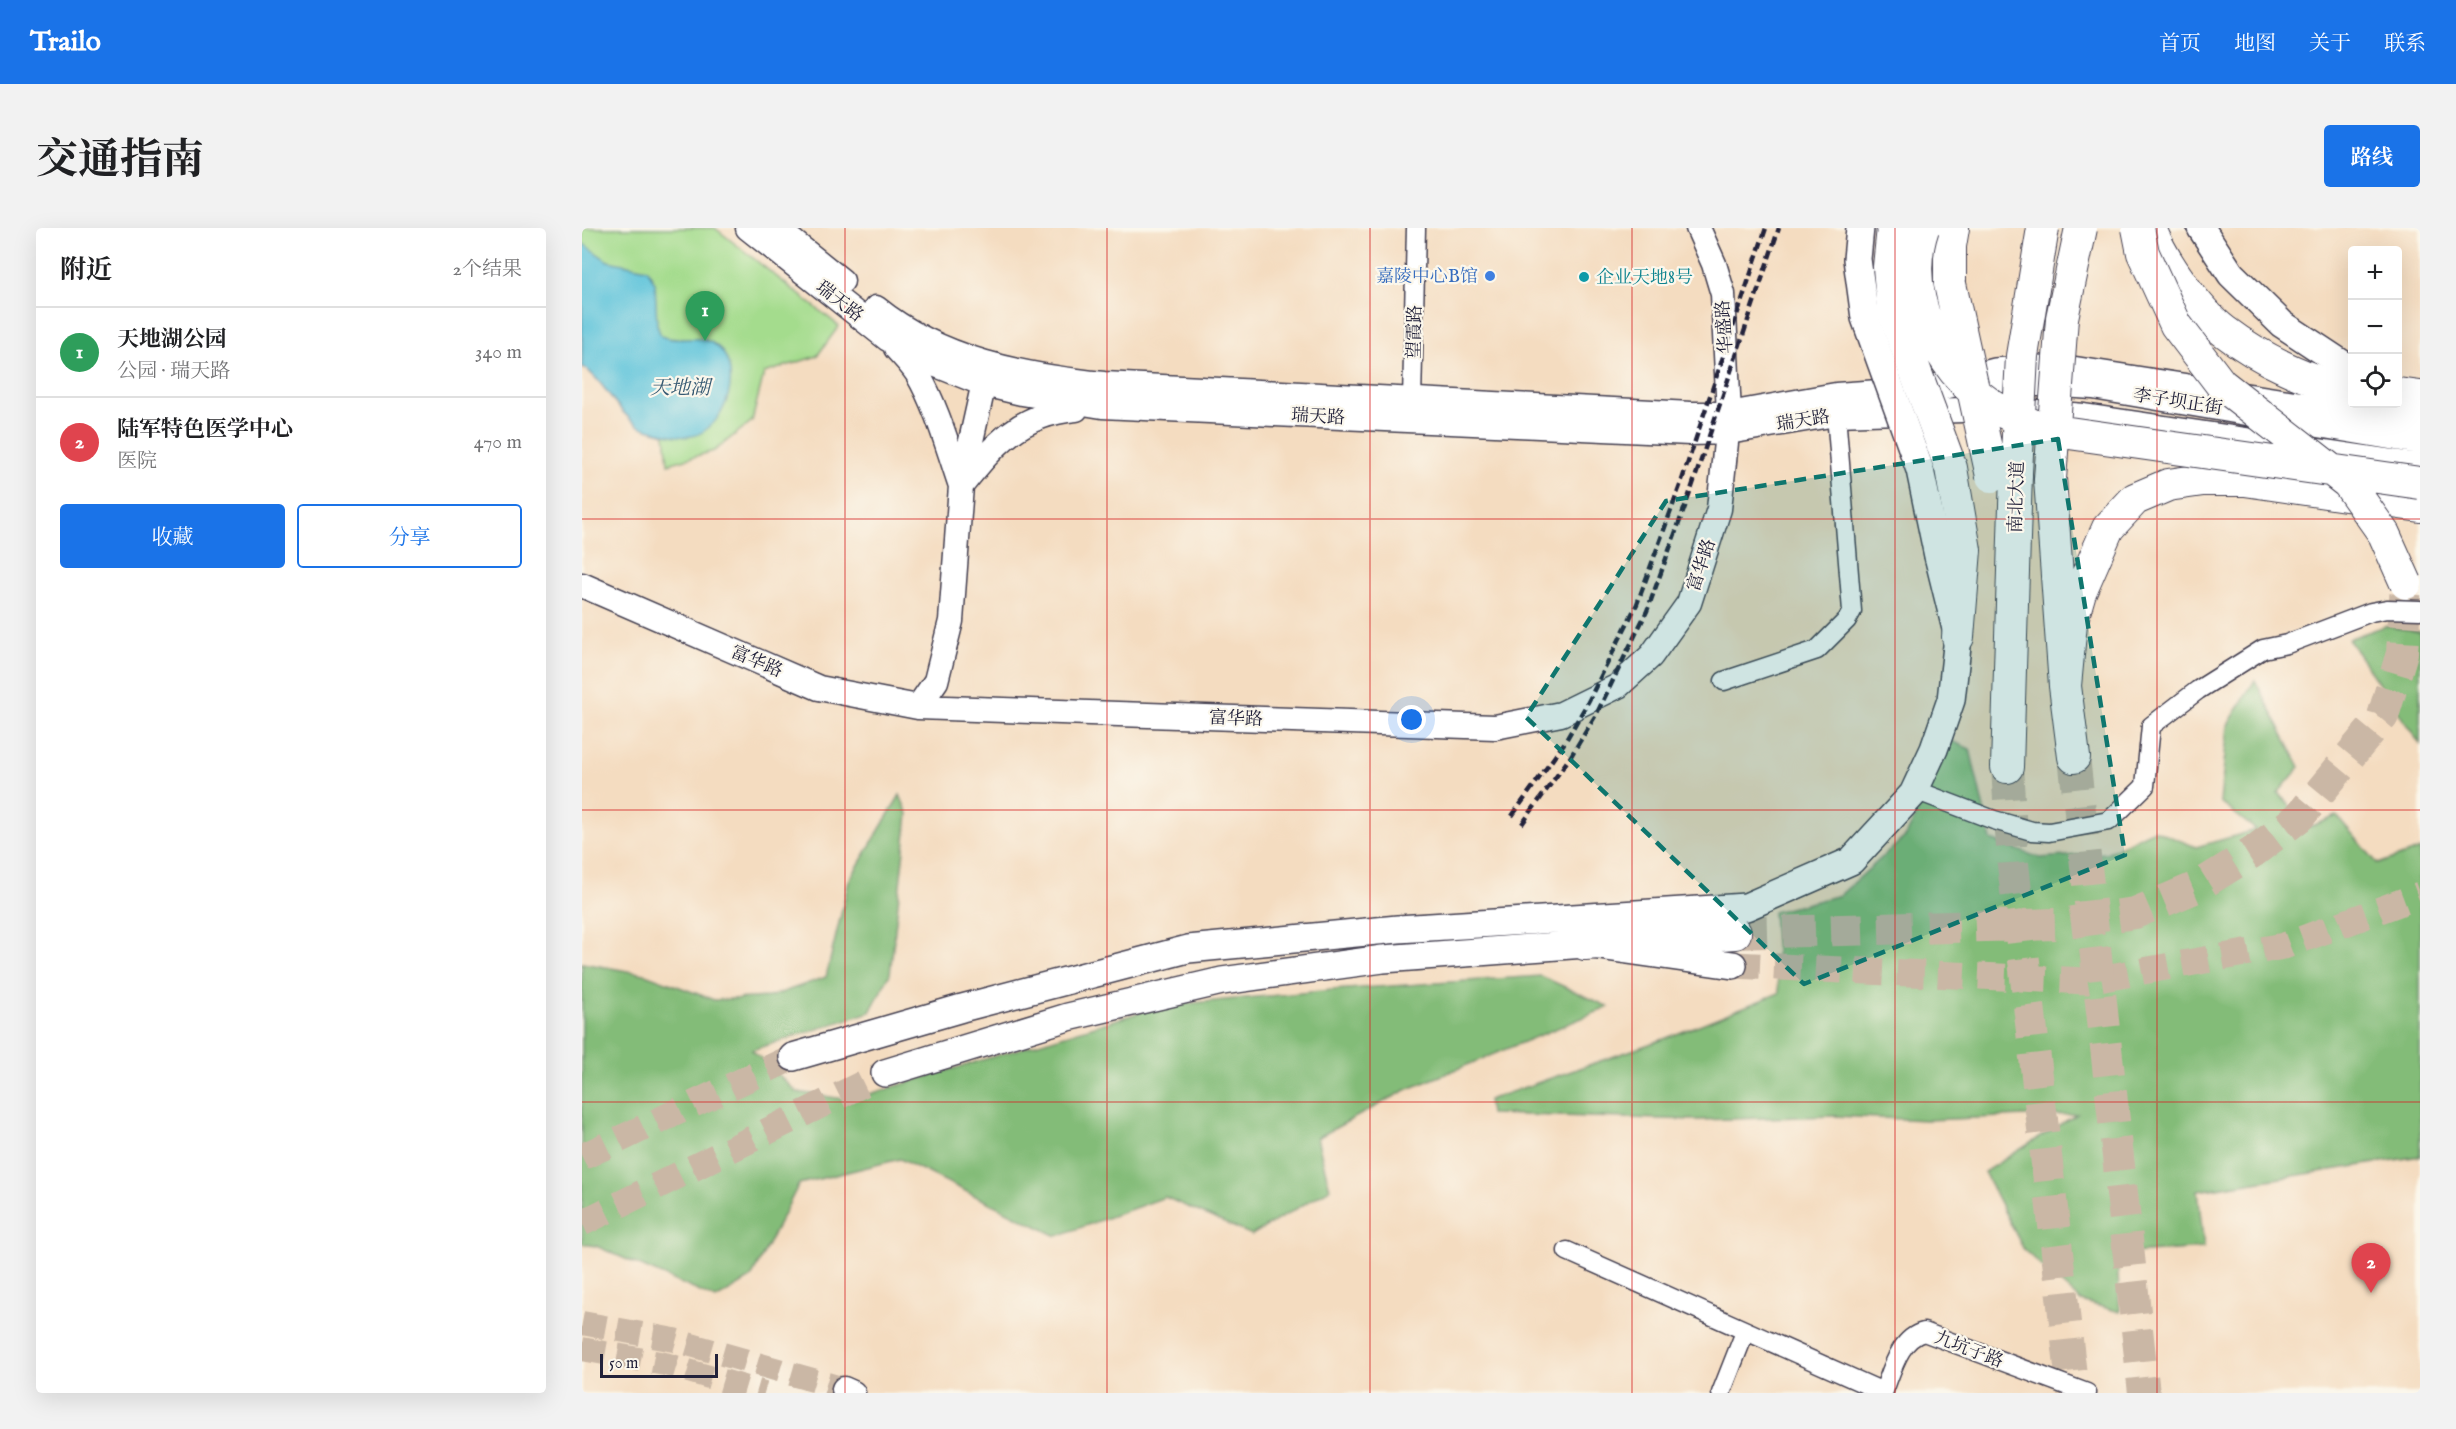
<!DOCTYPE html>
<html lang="zh">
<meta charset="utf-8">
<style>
:root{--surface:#fff;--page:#f2f2f2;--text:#202124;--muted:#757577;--line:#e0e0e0;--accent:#1a73e8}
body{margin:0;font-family:"IM FELL English","Noto Serif SC",serif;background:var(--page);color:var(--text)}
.controls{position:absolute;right:18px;top:18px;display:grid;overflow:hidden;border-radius:6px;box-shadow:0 6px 24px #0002}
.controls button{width:54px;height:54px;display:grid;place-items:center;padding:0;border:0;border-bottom:2px solid var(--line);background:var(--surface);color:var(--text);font:30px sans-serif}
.scale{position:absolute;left:18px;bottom:15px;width:118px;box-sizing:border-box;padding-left:6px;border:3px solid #22223b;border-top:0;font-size:16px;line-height:21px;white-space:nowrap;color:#22223b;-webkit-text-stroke:4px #fbf7ec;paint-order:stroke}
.you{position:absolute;left:830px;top:492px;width:21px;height:21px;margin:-15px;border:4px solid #fff;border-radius:50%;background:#1a73e8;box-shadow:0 0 0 9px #1a73e833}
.badge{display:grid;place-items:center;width:39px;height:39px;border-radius:50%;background:var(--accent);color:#fff;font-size:20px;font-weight:700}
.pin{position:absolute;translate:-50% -50px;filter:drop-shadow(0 2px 3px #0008)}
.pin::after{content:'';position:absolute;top:32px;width:21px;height:18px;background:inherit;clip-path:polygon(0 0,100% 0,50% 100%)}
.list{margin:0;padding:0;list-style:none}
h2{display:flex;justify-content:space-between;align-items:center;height:78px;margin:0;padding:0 24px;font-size:26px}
h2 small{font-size:20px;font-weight:400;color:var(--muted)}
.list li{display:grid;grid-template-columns:39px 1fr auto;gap:18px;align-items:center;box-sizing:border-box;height:90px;padding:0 24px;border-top:2px solid var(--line)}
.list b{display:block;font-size:22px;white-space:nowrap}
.list p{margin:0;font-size:20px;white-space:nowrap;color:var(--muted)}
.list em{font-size:20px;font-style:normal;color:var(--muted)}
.actions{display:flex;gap:12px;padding:18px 24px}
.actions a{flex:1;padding:14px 0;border:2px solid var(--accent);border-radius:6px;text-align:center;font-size:21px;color:var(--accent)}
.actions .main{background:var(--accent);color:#fff}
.icon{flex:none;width:33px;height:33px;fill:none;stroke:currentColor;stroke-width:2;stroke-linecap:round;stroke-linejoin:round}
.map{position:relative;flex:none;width:1838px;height:1165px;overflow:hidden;border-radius:6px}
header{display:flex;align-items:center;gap:36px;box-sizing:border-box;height:84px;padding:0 30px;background:var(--accent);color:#fff}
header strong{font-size:28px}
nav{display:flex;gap:33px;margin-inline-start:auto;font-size:21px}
.intro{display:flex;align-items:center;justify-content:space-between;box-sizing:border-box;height:144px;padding:0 36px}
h1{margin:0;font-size:42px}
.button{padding:15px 27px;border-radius:6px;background:var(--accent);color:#fff;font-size:21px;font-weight:700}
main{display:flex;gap:36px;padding:0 36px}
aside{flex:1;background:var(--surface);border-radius:6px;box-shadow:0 6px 24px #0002}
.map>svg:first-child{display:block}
.green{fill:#a4dc8d;stroke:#637f64;stroke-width:1.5}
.forest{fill:#83bc78;stroke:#526f5a;stroke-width:1.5}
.water{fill:#5cc3da;stroke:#3f728a;stroke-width:1.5}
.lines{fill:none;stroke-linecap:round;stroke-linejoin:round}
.secondary-tunnel{stroke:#cab7a5;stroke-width:24;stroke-dasharray:24 12;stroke-linecap:butt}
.primary-tunnel{stroke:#cab7a5;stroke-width:27;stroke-dasharray:27 14;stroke-linecap:butt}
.highway-tunnel{stroke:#cab7a5;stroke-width:32;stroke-dasharray:32 16;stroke-linecap:butt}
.street-casing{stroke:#423e4f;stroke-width:21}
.secondary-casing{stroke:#423e4f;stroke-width:27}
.primary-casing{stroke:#423e4f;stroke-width:30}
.highway-casing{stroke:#423e4f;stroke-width:34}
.street{stroke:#fff;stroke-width:18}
.secondary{stroke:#fff;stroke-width:24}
.primary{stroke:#fff;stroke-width:27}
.highway{stroke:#fff;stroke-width:32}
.rail{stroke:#22223b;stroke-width:4.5;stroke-dasharray:9 4.5;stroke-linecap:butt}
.primary-bridge-casing{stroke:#423e4f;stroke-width:30;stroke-linecap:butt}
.highway-bridge-casing{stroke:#423e4f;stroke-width:34;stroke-linecap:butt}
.primary-bridge{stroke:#fff;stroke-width:27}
.highway-bridge{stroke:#fff;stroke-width:32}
.marked{fill:#0f766e;fill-opacity:0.2;stroke:#0f766e;stroke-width:4.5;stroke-dasharray:12 8;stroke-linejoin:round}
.grid{fill:none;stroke:#d62828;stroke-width:1.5;stroke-opacity:0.55}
.shop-dot{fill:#3f7fe0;stroke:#fbf7ec;stroke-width:2}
.culture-dot{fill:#0f9aa8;stroke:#fbf7ec;stroke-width:2}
.labels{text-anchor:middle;stroke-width:4.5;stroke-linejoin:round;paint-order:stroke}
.shop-label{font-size:18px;fill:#366cbe;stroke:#fbf7ec;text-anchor:end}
.culture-label{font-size:18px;fill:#0d838f;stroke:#fbf7ec;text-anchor:start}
.street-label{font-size:18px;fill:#22223b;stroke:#fbf7ec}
.water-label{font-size:20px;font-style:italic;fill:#365a73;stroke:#fbf7ec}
</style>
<header>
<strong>Trailo</strong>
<nav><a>首页</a><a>地图</a><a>关于</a><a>联系</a></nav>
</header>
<div class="intro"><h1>交通指南</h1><a class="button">路线</a></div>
<main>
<aside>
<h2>附近<small>2个结果</small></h2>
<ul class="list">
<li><span class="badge" style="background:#2e9e5b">1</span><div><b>天地湖公园</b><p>公园 · 瑞天路</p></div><em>340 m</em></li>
<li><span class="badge" style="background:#e0444e">2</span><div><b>陆军特色医学中心</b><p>医院</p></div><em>470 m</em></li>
</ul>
<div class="actions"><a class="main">收藏</a><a>分享</a></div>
</aside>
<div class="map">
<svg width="1838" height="1165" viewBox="0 0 1838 1165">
<rect width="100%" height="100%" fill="#fbf7ec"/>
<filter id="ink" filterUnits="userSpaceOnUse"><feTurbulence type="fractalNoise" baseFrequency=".0167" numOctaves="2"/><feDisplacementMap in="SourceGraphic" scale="12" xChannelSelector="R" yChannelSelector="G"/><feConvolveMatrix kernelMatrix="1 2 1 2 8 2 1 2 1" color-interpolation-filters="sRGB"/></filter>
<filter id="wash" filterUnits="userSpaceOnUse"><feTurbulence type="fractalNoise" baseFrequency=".008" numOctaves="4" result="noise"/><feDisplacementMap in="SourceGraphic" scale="24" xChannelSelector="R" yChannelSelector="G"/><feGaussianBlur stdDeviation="1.35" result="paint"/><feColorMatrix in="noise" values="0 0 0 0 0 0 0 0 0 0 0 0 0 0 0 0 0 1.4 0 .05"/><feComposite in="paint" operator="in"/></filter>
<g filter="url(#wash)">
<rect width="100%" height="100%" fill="#f4dcc0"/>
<!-- green -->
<path class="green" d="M0,0H133L257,98L235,128L182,145L170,193L132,223L86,236L83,206C75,203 63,202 56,197C33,182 23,153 0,138Z"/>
<!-- forest -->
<path class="forest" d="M1803,398L1838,404V516L1766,411Z
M1673,452L1718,539L1696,565L1727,599L1755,588L1796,636L1838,621V928L1616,963L1622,1020L1535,1026L1538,1084L1499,1073L1442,1022L1402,944L1495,886L1345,892L1252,888L1115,892L908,886L906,872L1082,811L1197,765L1191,684L1258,667L1324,608L1370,513L1388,521L1409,612L1458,630L1524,625L1572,602L1614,619L1674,602L1638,574L1646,497Z
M318,567L326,586L308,746L288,784L170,822L215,864L268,872L579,778L750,762L959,748L1027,779L824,862L735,910L748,961L670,1007L583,969L475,1008L318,931L217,956L169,1050L134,1071L14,1018L0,1016V735L63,746L132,772L187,769L244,749L267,653Z"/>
<!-- water -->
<path class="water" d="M0,15L26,33L65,41L73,55L75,97L79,108C96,116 115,105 132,116C164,137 145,201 110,208C101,210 86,207 78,204C71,202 62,201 56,197C33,182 23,153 0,138Z"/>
</g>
<g filter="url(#ink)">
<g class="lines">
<!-- secondary-tunnel -->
<path class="secondary-tunnel" d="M0,1095L92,1112L262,1161
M0,1121L83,1136L182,1165"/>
<!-- primary-tunnel -->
<path class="primary-tunnel" d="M1151,737L1505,753L1702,718L1838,667
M0,929L211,829
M0,995L303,845"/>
<!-- highway-tunnel -->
<path class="highway-tunnel" d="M1492,529L1562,1165
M1425,539L1431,636L1491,1165
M1153,705L1477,696L1553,685L1615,659L1671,624L1717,589L1801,488L1820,425L1824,355"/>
<!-- street casing -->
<g class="street-casing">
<path id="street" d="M830,172L834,0
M1142,453L1235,422L1265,392L1270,383L1254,186
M1333,562L1412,592L1450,603L1467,604L1527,593L1563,558L1569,498L1616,462L1681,421L1705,416L1789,384L1805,381L1838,382
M985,1023L1301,1164
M1139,1165L1163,1104
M1301,1165C1310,1143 1317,1110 1342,1104L1505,1165"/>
</g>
<!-- secondary casing -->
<g class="secondary-casing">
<path id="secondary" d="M166,0L306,111L352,136L402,156L440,165L520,178L1108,205L1146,204L1254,186L1412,181
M194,0L260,53
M294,80C358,132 442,148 522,156L1109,186H1147L1254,167L1326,162
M314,120C321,128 329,136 335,145C355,179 366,220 379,258C413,216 437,186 494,181
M1421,156H1465L1511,159L1838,214
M1456,184L1502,188L1838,238
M0,357L237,460L336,479L913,499L979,486L1036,458L1069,428L1107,375L1137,281L1147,186L1141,66L1132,36L1116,0
M336,479L354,453L369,393L379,258L405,141
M262,1161L271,1165"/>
</g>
<!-- primary casing -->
<g class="primary-casing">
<path id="primary" d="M1619,0L1649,46L1700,96L1762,137L1770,140
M1353,160L1413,144L1453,141L1490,142L1838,196
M211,829L380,780L606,721L816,701L1164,679L1269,633L1331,566L1352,521L1369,472L1376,409L1356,328
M303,845L486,789L640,753L801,731L1003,716L1151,737"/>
</g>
<!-- highway casing -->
<g class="highway-casing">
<path id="highway" d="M1568,0C1580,32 1615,82 1642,103C1676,129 1729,156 1770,161
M1368,56V18L1371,0
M1816,166L1838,169
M1468,251L1483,458L1492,529
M1376,409L1383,322
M1483,458L1489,395L1498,364L1526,300L1553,271L1586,257L1621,252H1663L1838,278
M1425,539L1434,245
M1003,716L1153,705"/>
</g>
<!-- street -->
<use href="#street" class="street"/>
<!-- secondary -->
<use href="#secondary" class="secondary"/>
<!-- primary -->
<use href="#primary" class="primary"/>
<!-- highway -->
<use href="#highway" class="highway"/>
<!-- rail -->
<path class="rail" d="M930,588L983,514L1006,474L1055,376L1099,255L1184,0
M940,596L989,528L1015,485L1065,383L1109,262L1197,0"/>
<!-- primary-bridge casing -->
<g class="primary-bridge-casing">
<path id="primary-bridge" d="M1278,0L1275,31L1283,90L1338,242L1356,328"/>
</g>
<!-- highway-bridge casing -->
<g class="highway-bridge-casing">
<path id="highway-bridge" d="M1311,0L1307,39L1311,83L1369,240L1383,322
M1341,0C1319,65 1355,140 1409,177C1424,187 1443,193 1459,201L1838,255
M1556,0L1561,25L1594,97L1639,156L1766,255L1802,306L1824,355
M1368,56L1410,248
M1434,245L1440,128L1461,0
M1468,251L1480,90L1499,0"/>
</g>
<!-- primary-bridge -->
<use href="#primary-bridge" class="primary-bridge"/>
<!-- highway-bridge -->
<use href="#highway-bridge" class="highway-bridge"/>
</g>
</g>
<!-- marked area -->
<path class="marked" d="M1476,211L1543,627L1222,756L944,489L1084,273Z"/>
<!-- grid -->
<path class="grid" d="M263,0V1165M525,0V1165M788,0V1165M1050,0V1165M1313,0V1165M1575,0V1165M0,291H1838M0,582H1838M0,874H1838"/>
<!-- markers -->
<circle class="shop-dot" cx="908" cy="48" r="6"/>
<circle class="culture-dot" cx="1002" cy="49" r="6"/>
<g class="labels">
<!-- shop labels -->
<g class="shop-label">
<text x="896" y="54">嘉陵中心B馆</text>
</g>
<!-- culture labels -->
<g class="culture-label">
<text x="1014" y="55">企业天地8号</text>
</g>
<!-- street labels -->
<g class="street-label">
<text transform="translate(258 73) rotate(38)" y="6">瑞天路</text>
<text transform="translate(1142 99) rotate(-94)" y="6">华盛路</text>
<text transform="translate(832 104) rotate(-89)" y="6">望霞路</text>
<text transform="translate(1596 173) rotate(9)" y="6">李子坝正街</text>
<text transform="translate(736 188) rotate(3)" y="6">瑞天路</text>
<text transform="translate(1221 192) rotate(-9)" y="6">瑞天路</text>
<text transform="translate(1434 269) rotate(-88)" y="6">南北大道</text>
<text transform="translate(1119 337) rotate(-72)" y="6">富华路</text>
<text transform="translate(175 433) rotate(23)" y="6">富华路</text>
<text transform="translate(654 490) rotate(2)" y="6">富华路</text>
<text transform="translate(1387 1121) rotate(21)" y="6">九坑子路</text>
</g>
<!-- water labels -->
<g class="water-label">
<text x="98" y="166">天地湖</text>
</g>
</g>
</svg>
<div class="controls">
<button>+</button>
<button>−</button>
<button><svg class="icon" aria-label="locate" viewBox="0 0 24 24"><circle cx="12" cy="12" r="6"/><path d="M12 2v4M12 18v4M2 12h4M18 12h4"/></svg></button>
</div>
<div class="scale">50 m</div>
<div class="you"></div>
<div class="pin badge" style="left:123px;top:113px;background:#2e9e5b">1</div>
<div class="pin badge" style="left:1789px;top:1065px;background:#e0444e">2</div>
</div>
</main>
